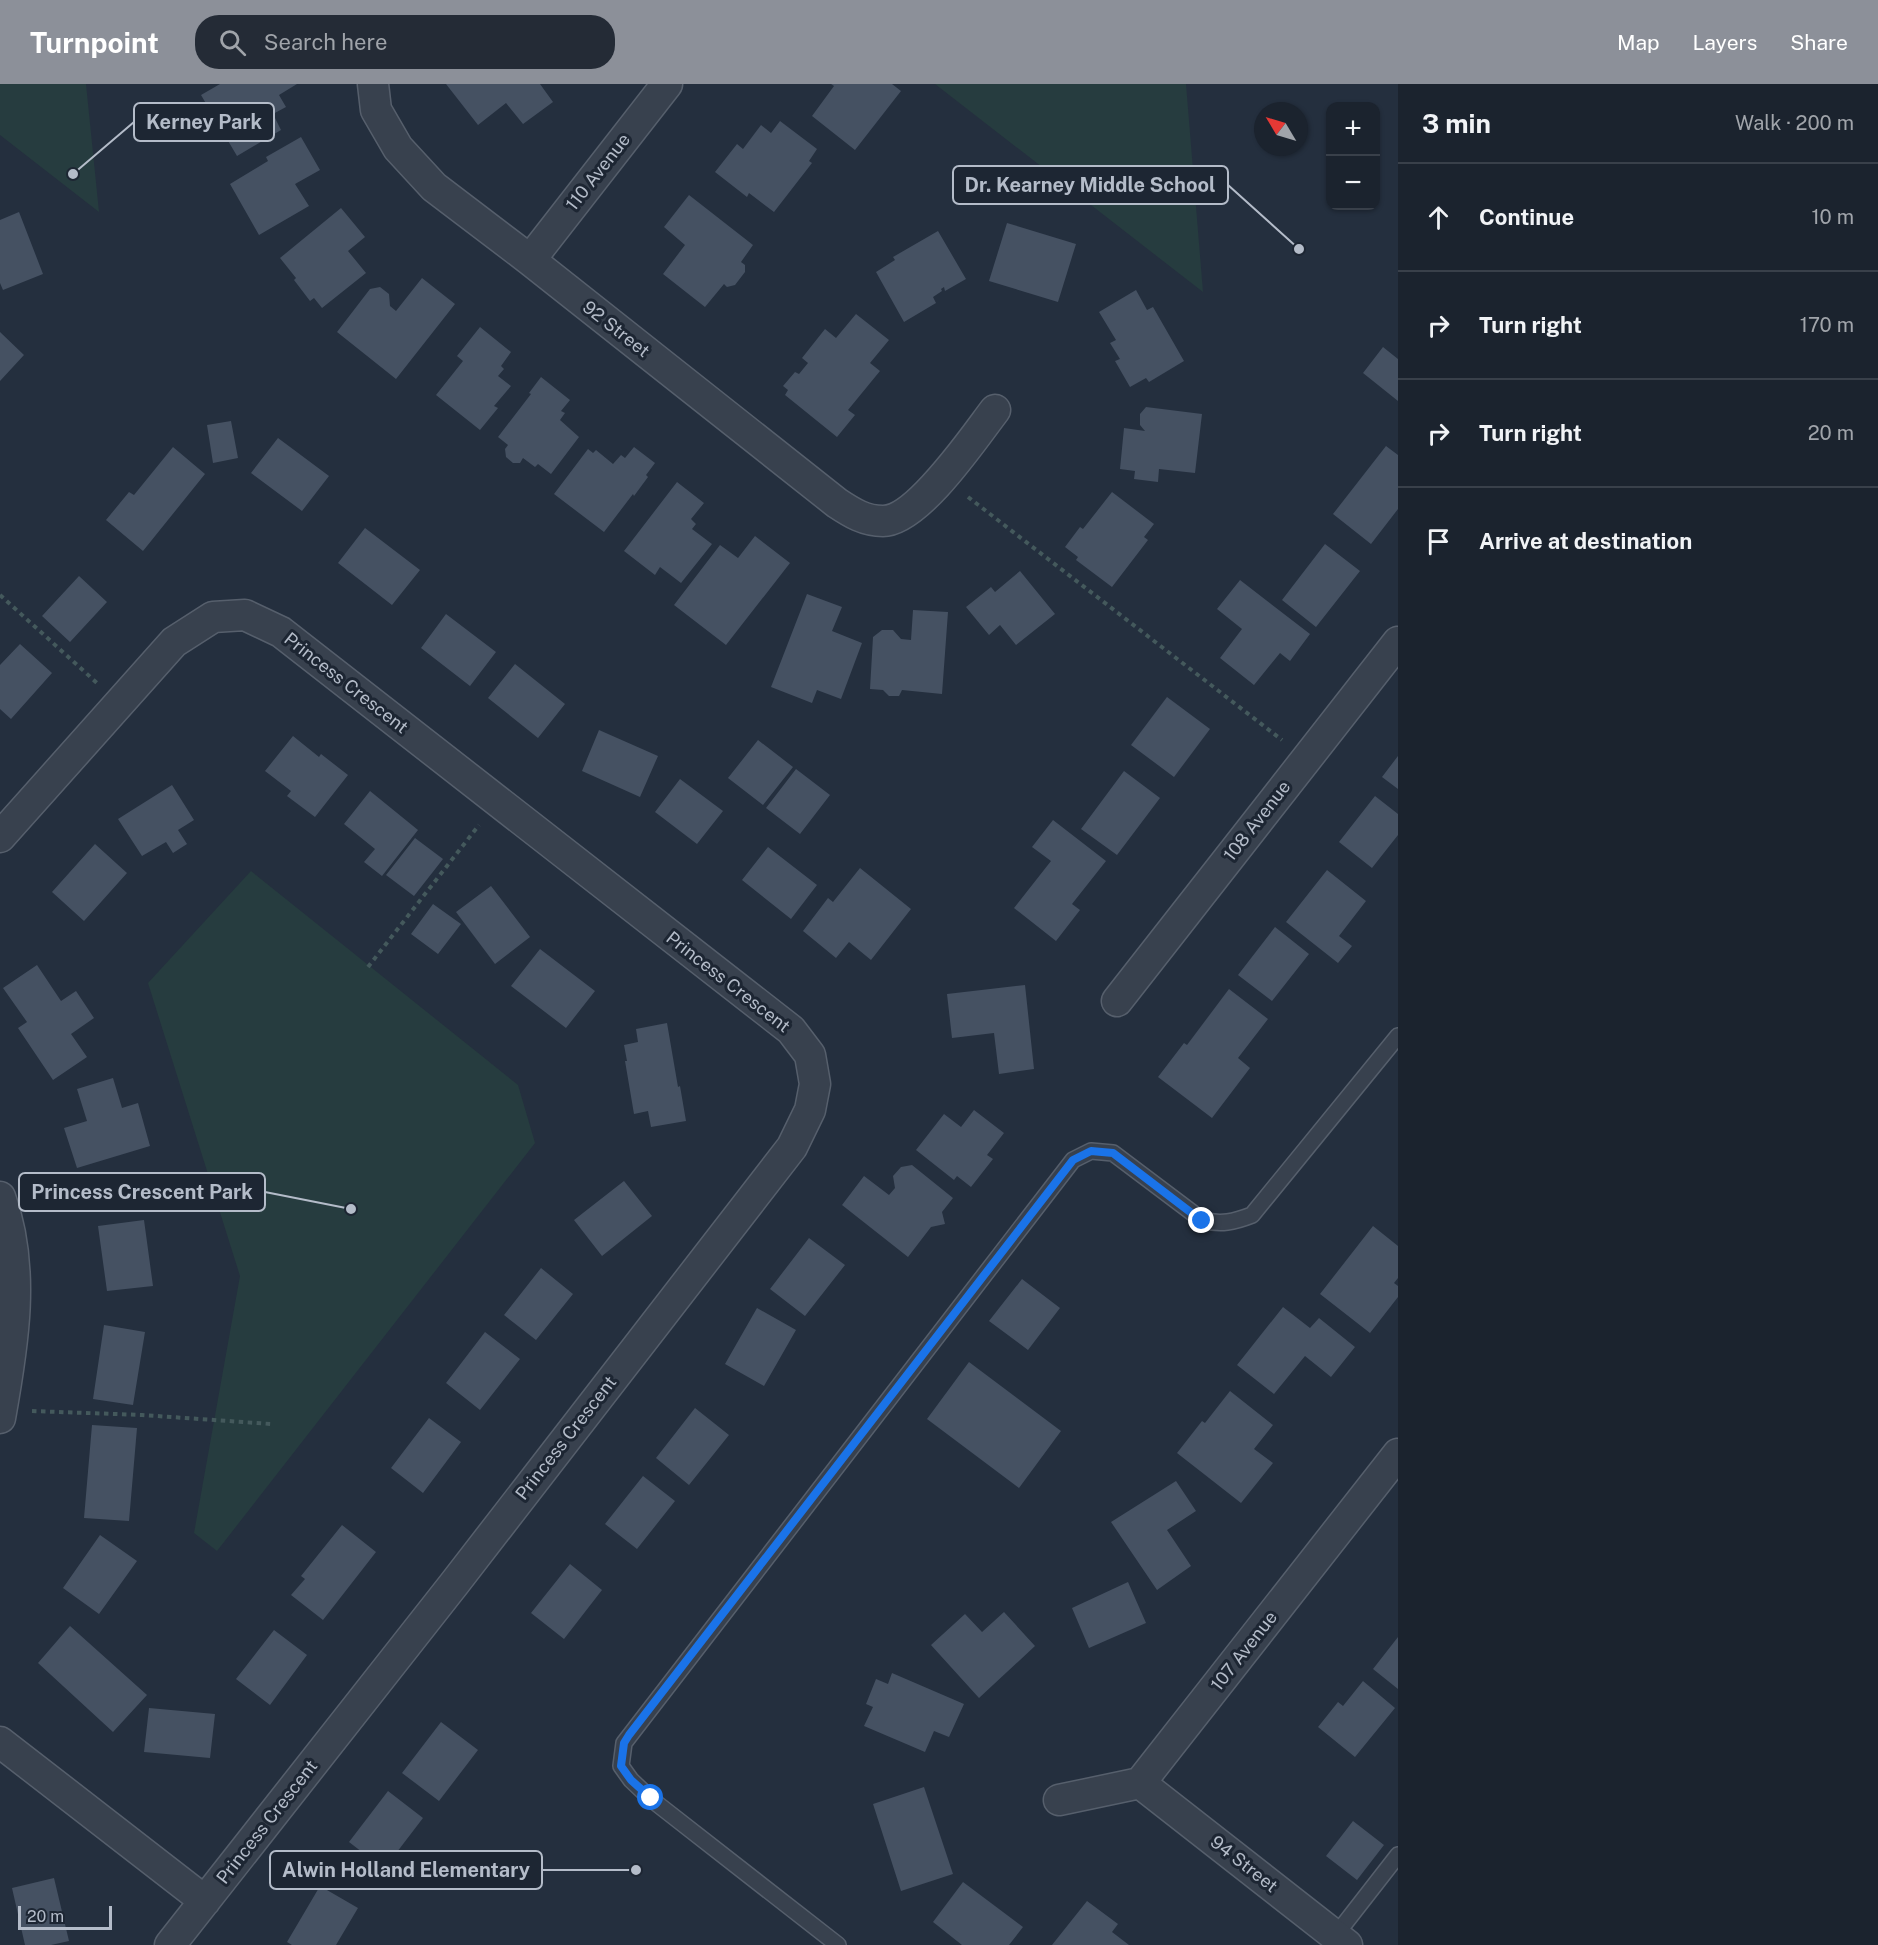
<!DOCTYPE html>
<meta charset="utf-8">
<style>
:root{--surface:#1b232e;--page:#242b36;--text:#f1f3f6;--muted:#a0a4aa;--line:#39404a;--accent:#8c9099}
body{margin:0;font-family:"Public Sans",sans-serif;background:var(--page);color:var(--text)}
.controls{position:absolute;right:18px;top:18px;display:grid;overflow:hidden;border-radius:12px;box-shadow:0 2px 4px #0004}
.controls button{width:54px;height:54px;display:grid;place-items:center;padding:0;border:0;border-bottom:2px solid var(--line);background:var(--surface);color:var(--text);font:30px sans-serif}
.compass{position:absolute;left:1254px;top:18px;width:54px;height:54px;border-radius:50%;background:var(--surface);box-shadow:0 2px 4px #0004;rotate:308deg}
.scale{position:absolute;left:18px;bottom:15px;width:94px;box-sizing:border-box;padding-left:6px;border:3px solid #b4bcc9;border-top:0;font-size:16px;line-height:21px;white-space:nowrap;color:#b4bcc9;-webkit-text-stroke:4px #1d2633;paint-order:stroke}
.stop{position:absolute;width:18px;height:18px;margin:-14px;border:4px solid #1a73e8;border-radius:50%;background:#fff}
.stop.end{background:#1a73e8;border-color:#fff;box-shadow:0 2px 6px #0008}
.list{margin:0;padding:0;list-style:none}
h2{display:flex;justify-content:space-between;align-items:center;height:78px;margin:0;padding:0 24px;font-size:26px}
h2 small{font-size:20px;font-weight:400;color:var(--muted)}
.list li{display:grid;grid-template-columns:39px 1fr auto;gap:18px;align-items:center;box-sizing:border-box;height:108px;padding:0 24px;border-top:2px solid var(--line)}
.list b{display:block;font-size:22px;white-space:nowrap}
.list em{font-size:20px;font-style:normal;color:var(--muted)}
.icon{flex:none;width:33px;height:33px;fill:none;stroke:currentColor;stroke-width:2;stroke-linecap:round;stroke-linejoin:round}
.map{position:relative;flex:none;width:1398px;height:1861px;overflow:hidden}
header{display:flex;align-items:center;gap:36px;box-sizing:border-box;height:84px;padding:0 30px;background:var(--accent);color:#fff}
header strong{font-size:28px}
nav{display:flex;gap:33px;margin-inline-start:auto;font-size:21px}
.search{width:420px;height:54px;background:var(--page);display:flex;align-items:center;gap:15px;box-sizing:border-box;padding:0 21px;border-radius:24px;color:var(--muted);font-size:22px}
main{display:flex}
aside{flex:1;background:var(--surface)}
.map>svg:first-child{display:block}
.green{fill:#263c3f}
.building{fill:#455162}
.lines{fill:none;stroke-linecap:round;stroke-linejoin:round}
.service-casing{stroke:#565f6c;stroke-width:18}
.minor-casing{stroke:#565f6c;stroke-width:33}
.path{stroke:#44595c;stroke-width:4;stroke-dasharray:4.5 4.5;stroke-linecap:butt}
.service{stroke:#38414e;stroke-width:15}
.minor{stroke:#38414e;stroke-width:30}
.route{stroke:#1a73e8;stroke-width:8}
.labels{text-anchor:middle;stroke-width:6;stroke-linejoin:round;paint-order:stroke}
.street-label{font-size:18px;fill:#b4bcc9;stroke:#1d2633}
.leader{fill:none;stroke:#b4bcc9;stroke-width:2}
.callout-dot{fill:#b4bcc9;stroke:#1d2633;stroke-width:2}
.callout{fill:#1d2633;stroke:#b4bcc9;stroke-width:2}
.callout-label{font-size:20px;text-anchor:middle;font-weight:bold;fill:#b4bcc9}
</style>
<header>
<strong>Turnpoint</strong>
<div class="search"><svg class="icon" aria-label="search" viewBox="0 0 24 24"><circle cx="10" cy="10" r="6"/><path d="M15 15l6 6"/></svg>Search here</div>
<nav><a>Map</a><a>Layers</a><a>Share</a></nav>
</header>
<main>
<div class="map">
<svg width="1398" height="1861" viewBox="0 0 1398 1861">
<rect width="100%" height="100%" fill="#242f3e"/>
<!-- green -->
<path class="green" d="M0,0H86L99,128L0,51Z
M935,0H1186L1203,208Z
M251,787L518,1001L535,1059L217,1467L194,1449L240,1192L148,899Z"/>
<!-- building -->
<path class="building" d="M220,0H297L279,11L286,23L273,30L281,46L237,72L201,11Z
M446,0H540L553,18L523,40L506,19L478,41Z
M831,0H892L901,7L855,66L812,32L834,2Z
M780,37L817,65L809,77L812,79L774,128L749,109L747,113L715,88L737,60L743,65L761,41L771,49Z
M301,53L320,86L295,100L309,122L259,151L230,100L268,77L266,73Z
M689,111L753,161L741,178L745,181V188L735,201L727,203L724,200L705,223L663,190L685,161L664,143Z
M341,124L365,153L348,167L366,189L322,224L314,214L310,217L294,196L296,194L280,174Z
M19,128L43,190L3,206L0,199V136Z
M1007,139L1076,160L1058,218L989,197Z
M938,147L966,195L945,207L944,203L941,205L942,207L933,213L936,219L904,238L876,188L895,176L893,173Z
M422,194L455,220L396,295L337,248L370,205L380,203L389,210L390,222L396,227Z
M1136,206L1147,226L1153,223L1184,277L1149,298L1146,294L1130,303L1115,277L1120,275L1110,259L1116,256L1099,228Z
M856,230L889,256L870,279L880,287L848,326L855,331L837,353L785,311L788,306L783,302L795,288L799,290L808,279L802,274L825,245L836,254Z
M480,243L511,268L501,282L504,285L498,292L511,302L494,322L498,324L480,346L436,311L463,277L457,272Z
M0,248L24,271L0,297Z
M1383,263L1398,275V317L1363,289Z
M541,293L570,316L561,327L565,329L560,336L579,353L551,390L538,380L535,383L523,374L520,379H513L506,373L505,365L508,361L498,353L531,310L529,309Z
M1146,323L1202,330L1195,389L1159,385L1158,398L1134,395L1135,387L1120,385L1124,344L1145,347L1140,341V330Z
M231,337L238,374L213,379L207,341Z
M278,354L329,392L302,427L251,389Z
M1386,362L1398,371V425L1371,460L1333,430Z
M173,363L205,390L143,467L106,436L129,408L134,411Z
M634,363L655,379L646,391L648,393L634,412L633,410L604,448L554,410L588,365L593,369L596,366L613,380L621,371L625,374Z
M677,398L704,419L691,435L696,440L692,445L712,460L681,499L660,483L655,491L624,467Z
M1112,408L1154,440L1144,453L1148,456L1112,503L1076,476L1078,473L1065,463L1080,443L1083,445Z
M365,444L420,486L392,521L338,479Z
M755,452L790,479L726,561L674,521L720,461L738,474Z
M1325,460L1360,487L1316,543L1282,516Z
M1020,487L1055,530L1016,561L1000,541L989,551L966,523L991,503L995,508Z
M79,492L107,518L70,558L42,532Z
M1240,496L1310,550L1290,577L1280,569L1254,601L1220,574L1242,545L1217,525Z
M807,510L842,523L832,547L862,559L841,615L817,606L812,619L771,603Z
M913,526L948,528L942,610L902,606L899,612H889L883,606L870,605L873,553L882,546H893L901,555L911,556Z
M446,530L496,568L470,602L421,564Z
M20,560L52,589L11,635L0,625V581Z
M515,580L565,620L538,654L488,614Z
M1167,613L1210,645L1174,693L1131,661Z
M599,646L658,672L640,713L582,687Z
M293,652L319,673L321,670L348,691L315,733L287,712L291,707L265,687Z
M758,656L793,683L763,721L728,694Z
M1398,672V705L1382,693Z
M796,685L830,711L800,750L766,724Z
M1124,687L1160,714L1117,771L1081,745Z
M680,695L723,727L697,760L655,728Z
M172,701L194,736L178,746L187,760L173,769L166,758L142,772L118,735Z
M370,707L418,746L382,792L364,778L375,765L344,740Z
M1375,712L1398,730V751L1372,784L1339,758Z
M1053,736L1106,777L1072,820L1080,826L1056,857L1014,824L1051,777L1032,763Z
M415,754L443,775L414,812L386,791Z
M95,760L127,789L84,837L52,808Z
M768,763L817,801L791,835L742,796Z
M860,784L911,825L871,876L849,858L836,874L803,847L828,814L833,818Z
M1327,786L1366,817L1339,852L1352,862L1338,879L1286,838Z
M491,802L530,853L495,880L456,828Z
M433,820L461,840L438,870L411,850Z
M1275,843L1309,870L1272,917L1238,891Z
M540,865L595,907L566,944L511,902Z
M37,881L61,917L76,907L94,934L71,950L87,973L53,996L18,944L27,938L3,904Z
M1025,901L1034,985L999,990L994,949L952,954L947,910Z
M1229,905L1268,935L1238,974L1250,984L1212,1034L1158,993L1184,959L1187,961Z
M667,939L678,1003L680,1002L686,1037L651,1043L648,1027L634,1030L625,977H627L624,961L638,958L636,945Z
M113,994L122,1024L138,1019L150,1062L77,1084L64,1044L87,1037L77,1005Z
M974,1026L1004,1049L987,1071L993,1075L971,1103L957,1092L954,1096L916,1066L944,1030L961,1043Z
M912,1081L953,1114L942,1128L945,1140L931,1143L908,1173L842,1121L864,1092L889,1111L895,1104L893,1092L901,1083Z
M624,1097L652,1132L602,1172L574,1136Z
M144,1136L153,1202L107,1207L98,1142Z
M1373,1142L1398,1162V1194L1394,1199L1398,1202V1213L1370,1249L1320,1210Z
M809,1154L845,1181L805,1232L770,1205Z
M541,1184L573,1210L536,1256L504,1231Z
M1022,1195L1060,1224L1028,1266L989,1237Z
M1283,1223L1310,1244L1319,1234L1355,1263L1331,1293L1305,1272L1274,1310L1237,1281Z
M757,1224L796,1246L764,1302L725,1280Z
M104,1241L145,1248L133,1321L93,1315Z
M485,1248L520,1275L480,1326L446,1299Z
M969,1278L1061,1347L1019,1404L927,1335Z
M1230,1307L1273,1341L1254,1365L1273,1379L1241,1419L1177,1369L1202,1337L1205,1339Z
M695,1324L729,1351L689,1401L656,1374Z
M429,1334L461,1358L423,1409L391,1384Z
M92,1341L137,1344L129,1437L84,1434Z
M643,1392L675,1417L637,1465L605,1440Z
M1176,1397L1196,1427L1167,1446L1191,1482L1157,1506L1111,1438Z
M342,1441L376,1468L323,1536L291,1511L305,1495L301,1492Z
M100,1451L137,1477L99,1530L63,1504Z
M570,1480L602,1506L564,1555L531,1529Z
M1128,1498L1146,1539L1089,1564L1072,1524Z
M1004,1528L1035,1562L979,1614L931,1561L965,1530L982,1548Z
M70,1542L147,1611L113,1648L38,1579Z
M274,1546L307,1571L270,1621L236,1595Z
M1398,1553V1605L1373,1585Z
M892,1589L964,1620L949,1653L934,1647L925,1668L864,1642L873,1623L866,1620L876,1595L888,1600Z
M1363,1597L1395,1624L1355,1673L1318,1643L1338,1618L1343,1622Z
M149,1624L215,1630L210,1674L144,1668Z
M441,1638L478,1666L439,1717L402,1689Z
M924,1703L953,1790L901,1807L873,1720Z
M388,1707L423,1734L384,1785L349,1758Z
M1353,1737L1384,1761L1357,1796L1326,1772Z
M54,1794L69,1857L51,1861H25L12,1804Z
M963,1798L1023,1843L1009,1861H962L933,1838Z
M320,1802L358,1824L336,1861H292L287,1858Z
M1087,1817L1118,1840L1112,1848L1129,1861H1052Z"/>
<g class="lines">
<!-- service casing -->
<g class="service-casing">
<path id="service" d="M1335,1852L1398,1771
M838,1861L651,1715L631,1696L621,1682L624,1659L1073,1076L1091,1067L1113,1069L1202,1136C1221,1141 1234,1138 1252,1131L1398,952"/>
</g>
<!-- minor casing -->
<g class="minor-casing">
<path id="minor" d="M373,0L376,26L398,64L434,103L530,176L837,419C852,429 865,437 883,437C918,437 975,352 995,326
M530,176L667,0
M0,753L174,558L213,533L245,531L281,548L791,946L810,971L815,1000L810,1026L792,1063L454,1500L170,1861
M1117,917L1398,558
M0,1113C26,1184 13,1262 0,1334
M0,1658L205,1817
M1140,1699L1347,1861
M1059,1716L1140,1699L1398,1370"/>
</g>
<!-- path -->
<path class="path" d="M968,413L1282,656
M0,511L97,599
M368,883L479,741
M32,1327L142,1331L271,1340"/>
<!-- service -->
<use href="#service" class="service"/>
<!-- minor -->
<use href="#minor" class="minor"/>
</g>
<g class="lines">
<!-- route -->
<path class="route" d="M651,1714L631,1696L621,1682L624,1659L629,1651L1073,1076L1091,1067L1113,1069L1202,1137"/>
</g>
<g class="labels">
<!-- street labels -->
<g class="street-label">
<text transform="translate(598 88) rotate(-52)" y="6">110 Avenue</text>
<text transform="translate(616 245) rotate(38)" y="6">92 Street</text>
<text transform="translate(346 599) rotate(38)" y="6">Princess Crescent</text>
<text transform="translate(1257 737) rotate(-52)" y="6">108 Avenue</text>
<text transform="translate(728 898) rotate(38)" y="6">Princess Crescent</text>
<text transform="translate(566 1354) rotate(-52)" y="6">Princess Crescent</text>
<text transform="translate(1244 1567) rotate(-52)" y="6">107 Avenue</text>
<text transform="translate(267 1738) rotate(-52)" y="6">Princess Crescent</text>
<text transform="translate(1244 1780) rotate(38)" y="6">94 Street</text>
</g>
</g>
<!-- callouts -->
<path class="leader" d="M73 90L134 38M1299 165L1228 101M351 1125L265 1108M636 1786L542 1786"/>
<g class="callout-dot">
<circle cx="73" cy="90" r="6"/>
<circle cx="1299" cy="165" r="6"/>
<circle cx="351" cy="1125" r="6"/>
<circle cx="636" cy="1786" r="6"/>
</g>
<g class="callout">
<rect x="134" y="19" width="140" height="38" rx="6"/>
<rect x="953" y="82" width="275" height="38" rx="6"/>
<rect x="19" y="1089" width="246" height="38" rx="6"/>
<rect x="270" y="1767" width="272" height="38" rx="6"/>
</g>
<g class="callout-label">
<text x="204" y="45">Kerney Park</text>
<text x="1090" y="108">Dr. Kearney Middle School</text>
<text x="142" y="1115">Princess Crescent Park</text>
<text x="406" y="1793">Alwin Holland Elementary</text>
</g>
</svg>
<div class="controls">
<button>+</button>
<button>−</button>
</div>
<svg class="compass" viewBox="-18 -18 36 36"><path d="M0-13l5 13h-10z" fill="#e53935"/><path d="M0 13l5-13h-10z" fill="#a0a4aa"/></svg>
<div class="scale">20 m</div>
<div class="stop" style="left:651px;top:1714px"></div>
<div class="stop end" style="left:1202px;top:1137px"></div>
</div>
<aside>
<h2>3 min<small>Walk · 200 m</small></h2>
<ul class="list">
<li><svg class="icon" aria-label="ahead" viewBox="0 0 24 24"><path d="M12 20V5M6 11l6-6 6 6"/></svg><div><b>Continue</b></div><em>10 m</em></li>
<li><svg class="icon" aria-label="right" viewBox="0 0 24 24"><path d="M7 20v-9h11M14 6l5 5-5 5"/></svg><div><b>Turn right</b></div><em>170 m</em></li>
<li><svg class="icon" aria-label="right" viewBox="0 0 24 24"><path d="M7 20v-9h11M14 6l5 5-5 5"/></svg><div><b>Turn right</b></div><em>20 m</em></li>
<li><svg class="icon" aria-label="arrive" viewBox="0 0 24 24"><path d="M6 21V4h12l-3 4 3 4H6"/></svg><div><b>Arrive at destination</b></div></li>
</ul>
</aside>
</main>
